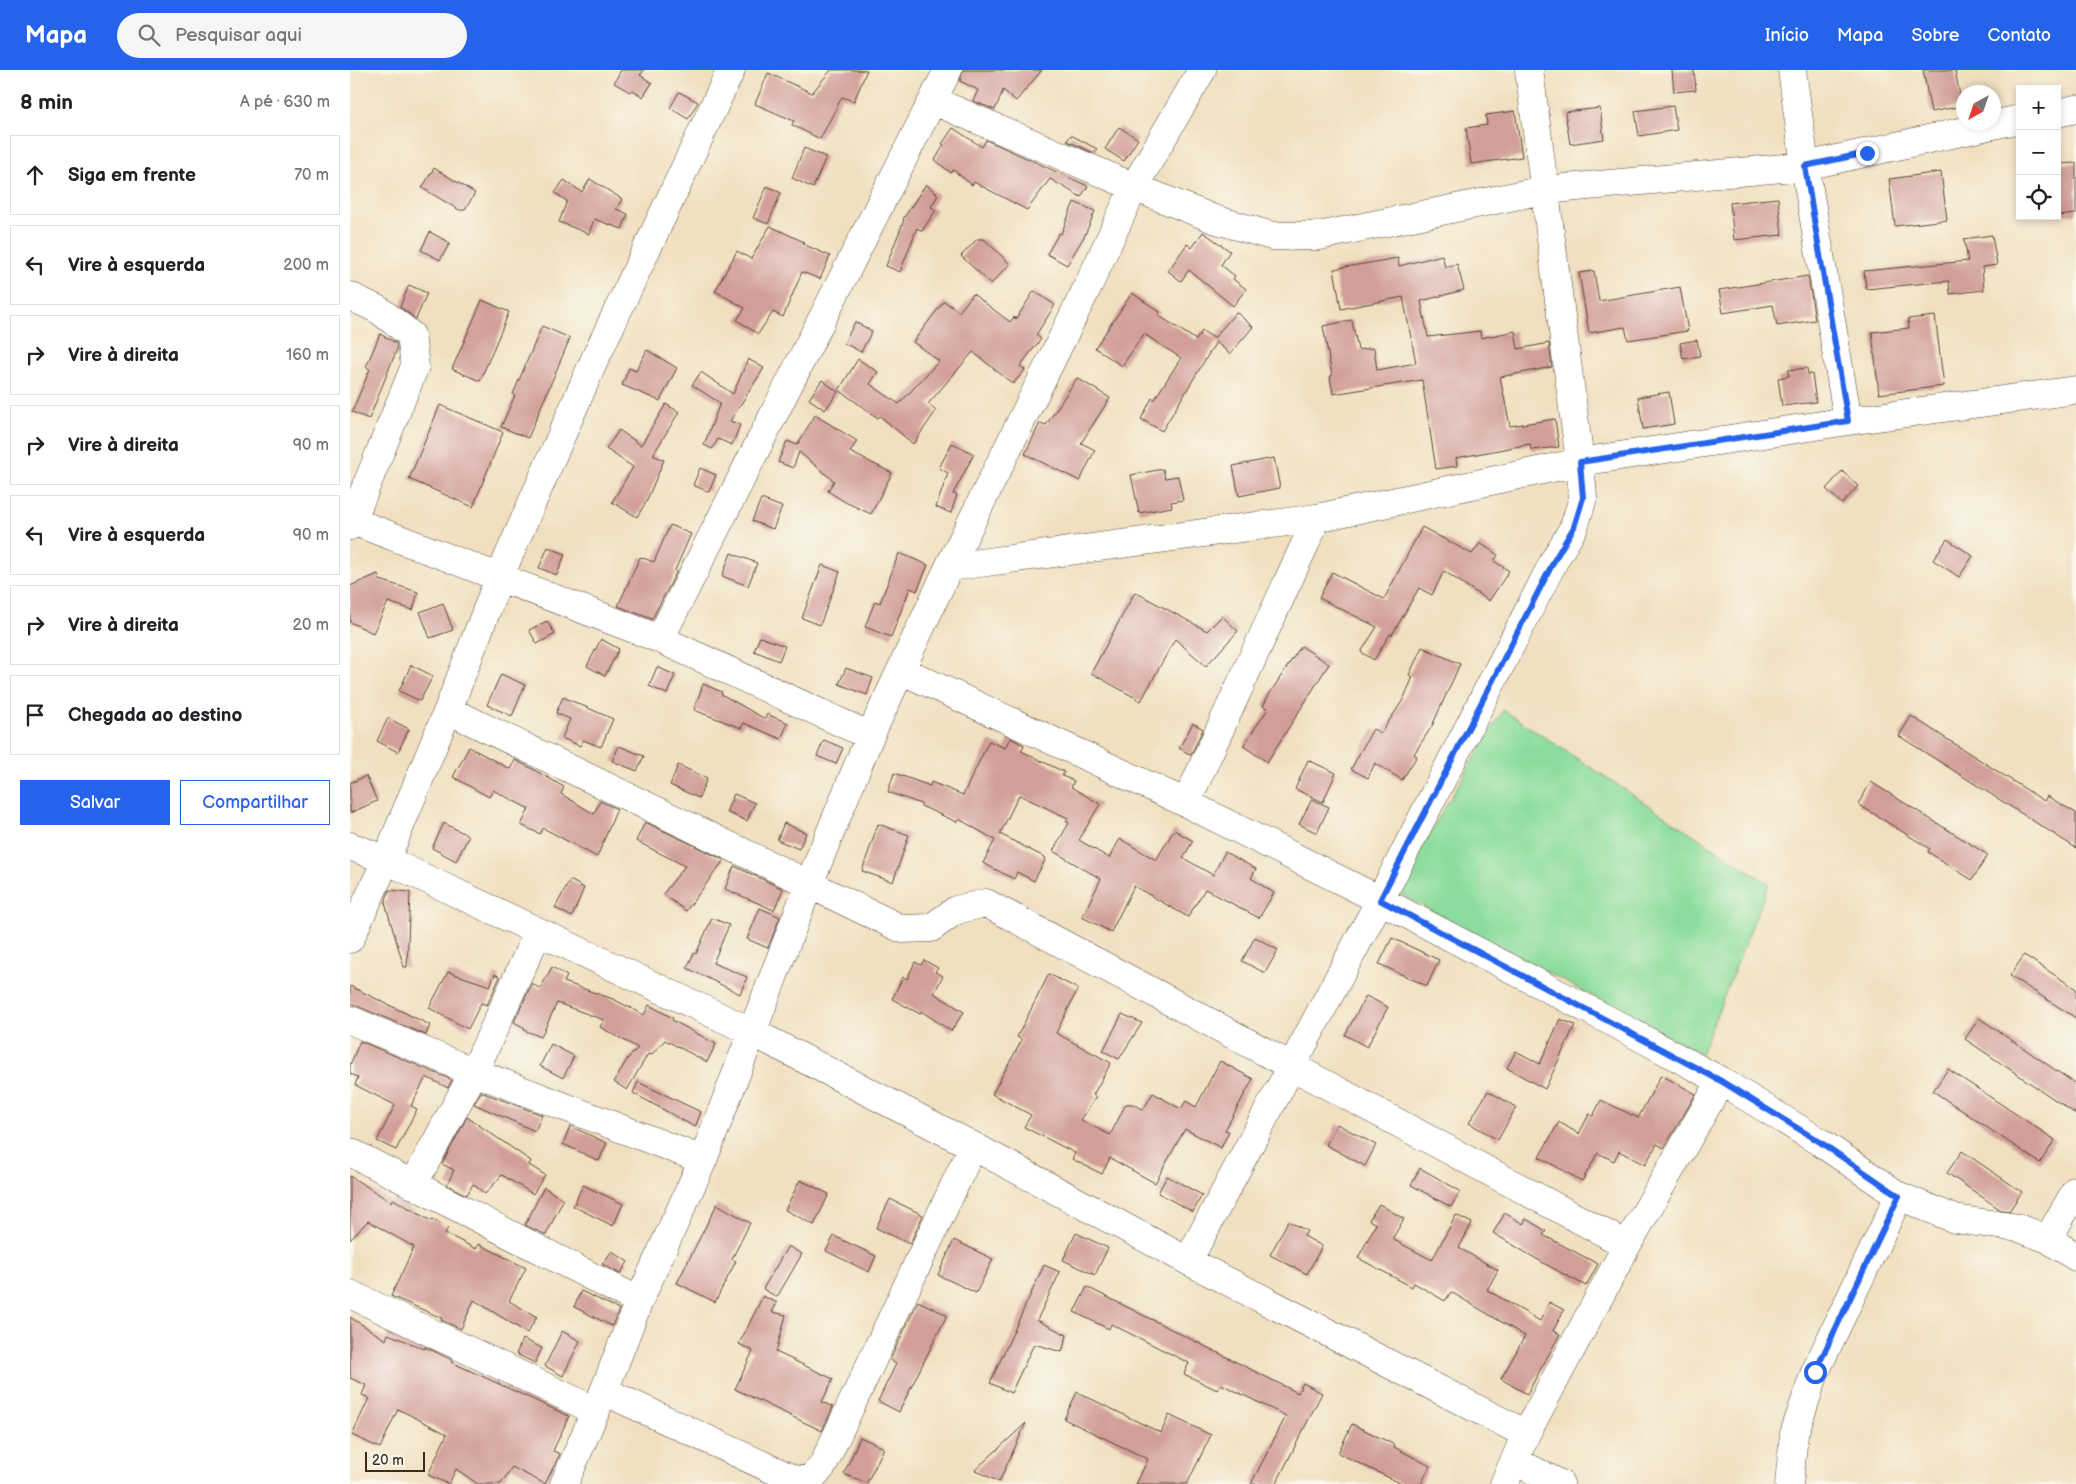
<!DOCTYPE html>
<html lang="pt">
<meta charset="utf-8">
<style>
:root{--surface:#fff;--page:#f6f6f6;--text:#202124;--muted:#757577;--line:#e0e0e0;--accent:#2563eb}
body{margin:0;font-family:"Balsamiq Sans",sans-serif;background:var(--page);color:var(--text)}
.controls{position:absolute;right:15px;top:15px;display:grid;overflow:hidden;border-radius:0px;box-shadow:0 2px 8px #0003}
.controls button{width:45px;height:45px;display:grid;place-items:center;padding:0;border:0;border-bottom:1px solid var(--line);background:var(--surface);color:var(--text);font:25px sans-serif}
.compass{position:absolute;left:1606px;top:15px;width:45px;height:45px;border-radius:50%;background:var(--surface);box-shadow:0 2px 8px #0003;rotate:220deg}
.scale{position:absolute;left:15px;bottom:12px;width:60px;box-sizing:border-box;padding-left:5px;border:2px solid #3b2a1e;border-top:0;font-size:14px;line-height:18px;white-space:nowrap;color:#3b2a1e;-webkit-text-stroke:4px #fbf7ec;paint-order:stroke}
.stop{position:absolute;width:15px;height:15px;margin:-11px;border:4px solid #2563eb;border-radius:50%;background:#fff}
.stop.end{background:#2563eb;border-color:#fff;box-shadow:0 1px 5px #0008}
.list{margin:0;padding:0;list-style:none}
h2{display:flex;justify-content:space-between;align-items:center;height:65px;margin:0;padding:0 20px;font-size:21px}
h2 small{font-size:16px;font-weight:400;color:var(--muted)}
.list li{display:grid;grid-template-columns:32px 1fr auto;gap:15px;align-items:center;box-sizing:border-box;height:80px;margin:0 10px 10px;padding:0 10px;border:1px solid var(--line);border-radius:0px}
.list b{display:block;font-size:19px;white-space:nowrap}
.list em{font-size:16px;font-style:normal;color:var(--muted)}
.actions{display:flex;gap:10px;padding:15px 20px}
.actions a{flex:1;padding:11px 0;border:1px solid var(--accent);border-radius:0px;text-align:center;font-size:18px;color:var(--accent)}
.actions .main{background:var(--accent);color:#fff}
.icon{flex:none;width:28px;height:28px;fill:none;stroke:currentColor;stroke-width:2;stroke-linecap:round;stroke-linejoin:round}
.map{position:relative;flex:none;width:1726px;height:1414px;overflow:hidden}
header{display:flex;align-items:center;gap:30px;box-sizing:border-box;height:70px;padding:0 25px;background:var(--accent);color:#fff}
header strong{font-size:24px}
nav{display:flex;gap:28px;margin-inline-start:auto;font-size:18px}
.search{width:350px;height:45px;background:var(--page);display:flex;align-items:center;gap:12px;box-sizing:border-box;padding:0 18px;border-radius:28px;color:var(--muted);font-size:19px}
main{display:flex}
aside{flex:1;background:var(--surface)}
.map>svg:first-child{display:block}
.green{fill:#8cdd9d;stroke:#64845e}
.building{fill:#d19e99}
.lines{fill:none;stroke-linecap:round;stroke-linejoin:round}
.minor-casing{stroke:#564536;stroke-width:29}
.minor{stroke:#fff;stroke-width:28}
.route{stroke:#2563eb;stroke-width:6}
</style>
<header>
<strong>Mapa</strong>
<div class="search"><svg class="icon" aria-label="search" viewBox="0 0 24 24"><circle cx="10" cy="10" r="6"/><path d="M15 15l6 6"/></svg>Pesquisar aqui</div>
<nav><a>Início</a><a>Mapa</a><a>Sobre</a><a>Contato</a></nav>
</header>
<main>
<aside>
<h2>8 min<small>A pé · 630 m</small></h2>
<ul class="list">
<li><svg class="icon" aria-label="ahead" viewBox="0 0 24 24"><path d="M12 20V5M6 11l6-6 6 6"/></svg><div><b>Siga em frente</b></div><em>70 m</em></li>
<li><svg class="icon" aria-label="left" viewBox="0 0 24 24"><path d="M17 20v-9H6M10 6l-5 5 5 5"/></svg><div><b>Vire à esquerda</b></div><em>200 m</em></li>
<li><svg class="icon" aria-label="right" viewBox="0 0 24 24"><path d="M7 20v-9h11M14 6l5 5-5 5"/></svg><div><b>Vire à direita</b></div><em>160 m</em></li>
<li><svg class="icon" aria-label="right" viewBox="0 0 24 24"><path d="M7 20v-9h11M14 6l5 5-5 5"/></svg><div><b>Vire à direita</b></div><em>90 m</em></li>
<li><svg class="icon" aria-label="left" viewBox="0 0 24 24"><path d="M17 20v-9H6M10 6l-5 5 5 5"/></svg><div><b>Vire à esquerda</b></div><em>90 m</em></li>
<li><svg class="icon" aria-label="right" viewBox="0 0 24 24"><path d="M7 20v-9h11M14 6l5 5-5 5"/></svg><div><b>Vire à direita</b></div><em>20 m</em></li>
<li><svg class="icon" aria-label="arrive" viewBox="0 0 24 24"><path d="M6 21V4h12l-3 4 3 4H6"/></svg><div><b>Chegada ao destino</b></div></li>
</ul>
<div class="actions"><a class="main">Salvar</a><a>Compartilhar</a></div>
</aside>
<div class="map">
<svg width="1726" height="1414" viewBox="0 0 1726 1414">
<rect width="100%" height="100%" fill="#fbf7ec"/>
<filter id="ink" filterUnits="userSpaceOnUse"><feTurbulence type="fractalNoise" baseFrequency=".02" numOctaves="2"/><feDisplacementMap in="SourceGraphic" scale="10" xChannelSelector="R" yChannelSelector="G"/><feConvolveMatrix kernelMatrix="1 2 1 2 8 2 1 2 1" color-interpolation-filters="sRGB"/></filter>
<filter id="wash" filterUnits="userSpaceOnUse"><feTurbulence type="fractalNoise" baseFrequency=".0096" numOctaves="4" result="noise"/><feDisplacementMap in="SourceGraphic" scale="20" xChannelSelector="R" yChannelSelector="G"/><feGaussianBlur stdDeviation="1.12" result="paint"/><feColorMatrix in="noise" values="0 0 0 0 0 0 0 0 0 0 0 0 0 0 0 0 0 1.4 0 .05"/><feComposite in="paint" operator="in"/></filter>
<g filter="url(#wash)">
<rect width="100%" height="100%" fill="#f0e0c0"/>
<!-- green -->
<path class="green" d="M1153,640L1419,814L1351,984L1045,821Z"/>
<g id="blocks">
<!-- building -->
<path class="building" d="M271,0H294L290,5L302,13L293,27L282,20L280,22L264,13Z
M481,0H517L504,31L492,27L470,69L442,55L444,51L405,34L418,3L462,23Z
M613,0H692L666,31L653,20L645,40L623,31L628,20L610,11Z
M1322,0H1344L1346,20L1324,22Z
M1573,0H1605L1612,36L1581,42Z
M329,22L348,32L338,49L320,38Z
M1323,36L1327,60L1289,66L1285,41Z
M1250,38L1254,69L1220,74L1215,42Z
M1165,41L1172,87L1121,94L1116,58L1137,55L1136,45Z
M769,57L788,69L774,91L755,79Z
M603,58L632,77L636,70L738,116L731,127L700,109L677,140L624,112L622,115L603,100L601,103L585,90L594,75L592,74Z
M721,65L747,79L744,83L717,71Z
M454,78L476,87L463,118L442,108Z
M1726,93V144L1707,146V94Z
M84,98L125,123L115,140H109L72,118Z
M1591,102L1597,150L1545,156L1539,109Z
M240,109L272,129L266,139L278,144L272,159L244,149L239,164L209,152L217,131L205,123L214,110L232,122Z
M576,114L588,125L581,137L586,140L572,161L567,158L550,202L536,196L554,150L553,149Z
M417,116L431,123L418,154L403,148Z
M1428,128L1432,165L1384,170L1380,133Z
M724,132L745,141L735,165L717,195L697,184L709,163L711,164Z
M420,156L454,172L453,174L480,186L470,209L452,202L433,247L423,242L408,264L387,250L395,238L365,221L387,181L401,189Z
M80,162L100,173L90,190L71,180Z
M853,162L880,181L871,195L885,206L883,209L896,219L883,236L839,200L831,211L818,201L837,174L842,178Z
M1642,165L1647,195L1632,197L1634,220L1600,224L1599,211L1516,219L1514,201L1618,191L1614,169Z
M627,169H634L660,194L641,214L611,186Z
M1092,185L1095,197L1107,194L1114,220L1071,231L1078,267L1130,261L1131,268L1165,261L1168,279L1199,273L1202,297L1150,307L1160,356L1205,349L1209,377L1181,380L1180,374L1106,388L1107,396L1086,399L1072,310L983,324L980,307L982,306L973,256L1002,250L1008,280L1024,278L1027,300L1066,293L1053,227L991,239L984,199L1048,188L1049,196Z
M1244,201L1249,231L1330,217L1338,261L1278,270L1275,257L1239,263L1229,203Z
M1458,206L1465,250L1427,256L1423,235L1373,243L1369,220Z
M59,215L77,223L66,249L50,237Z
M684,221L705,235L686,265L691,269L670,296L675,300L663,314L623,282L578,334L586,341L563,374L530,346L528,348L489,320L508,289L528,302L520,314L549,334L589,291L563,272L594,231L609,242L623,224L660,252L664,247L666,249Z
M782,223L810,242L808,245L846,270L852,261L864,268L886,242L903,257L880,284L866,272L812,361L791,349L802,328L804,330L831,288L794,264L772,296L745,278Z
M132,230L159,242L130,311L102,299Z
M1585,246L1594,316L1529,324L1522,262L1559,258L1558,249Z
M505,252L522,261L511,282L494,273Z
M192,256L220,268L178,368L151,357L165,325L163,324Z
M30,264L46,273L47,279L19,349L2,342L20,299L16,297Z
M1347,270L1350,286L1333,289L1330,273Z
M297,280L327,298L310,331L272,315L279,298L286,301Z
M398,289L414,298L380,351L390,355L382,375L368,369L362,379L354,375L370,333L342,315L351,302L383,324Z
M1457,298L1458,304H1462L1466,332L1432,336L1428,308L1439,306L1438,300Z
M727,308L760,328L731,373L745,380L730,411L675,384L690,353L696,355Z
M472,310L488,322L475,340L459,329Z
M1319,322L1324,354L1293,359L1288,327Z
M316,334L329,342L303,385L314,390L296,432L287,447L262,432L283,397L256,379L269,360L291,375Z
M90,335L153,362L123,437L59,409Z
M465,345L507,371L500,382L542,403L521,444L495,432L478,421L484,411L449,382L443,398L428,392L437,371L447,375Z
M602,373L624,384L603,424L607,425L601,443L586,437L598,403L589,398Z
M924,388L930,418L889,426L883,396Z
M350,398L366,405L359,422L343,415Z
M813,399L815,408L828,406L833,430L821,432L822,437L789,443L781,405Z
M1492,401L1508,416L1492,434L1476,419Z
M411,429L432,437L423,459L402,451Z
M320,455L341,464L325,500L326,503L302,549L268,536L290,487L304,492Z
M1072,457L1122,484L1130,473L1148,485L1144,491L1159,501L1139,531L1094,501L1082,525L1069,518L1042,565L1040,564L1024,590L1011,582L1027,557L969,528L982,502L1034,529Z
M1597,469L1623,486L1609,507L1583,490Z
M198,477L215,484L207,505L189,498Z
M381,483L407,493L398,516L372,506Z
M549,483L578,495L567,521L560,518L541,567L515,557L525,531L530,533Z
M472,495L490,502L470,555L452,548Z
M28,504L30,510L68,522L63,540L38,532L23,563L0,552V516Z
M785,522L857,561L872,546L888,561L856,596L825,569L791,631L741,603Z
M93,533L103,560L80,568L70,542Z
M197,551L205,564L187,574L179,560Z
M410,567L435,576L429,591L404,581Z
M251,569L269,579L255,606L237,596Z
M951,576L979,594L917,692L893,676L918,639L913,636L920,623Z
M1072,577L1110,594L1082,656L1064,684L1067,686L1052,710L1025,693L1018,708L1001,699L1023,659L1031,663L1053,630L1063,607L1059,605Z
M61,595L83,606L70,631L49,621Z
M307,597L325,605L317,624L299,616Z
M496,598L523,608L517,625L489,614Z
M151,604L175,615L162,646L137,635Z
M353,614L372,622L371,624L415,649L417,644L438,653L431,669L394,653L391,658L344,640Z
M213,627L263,649L251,677L233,670L230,676L212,668L220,649L206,643Z
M1561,646L1694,731L1697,726L1726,743V778L1549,666Z
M38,648L59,659L48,682L27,671Z
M843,653L853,659L841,685L829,678Z
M660,668L674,675L671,681L714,702L712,706L724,711L721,717L750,734L729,770L759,788L770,769L806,790L824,760L843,771L833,788L863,805L875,782L906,799L901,808L924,823L909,848L855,819L838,847L784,816L761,862L732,847L751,809L703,781L719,753L716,751L718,748L669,725L650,764L696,788L684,811L667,802L664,809L633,793L645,770L609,749L607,752L571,736V734L538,722L544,703L580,716L581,712L613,725L639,671L655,678Z
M474,670L493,678L486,694L467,686Z
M269,676L294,686L287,701L262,691Z
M119,677L160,699L165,690L181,698L214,717L211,724L244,744L250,731L267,739L247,787L193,758L190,764L171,755L179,739L143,720L139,727L103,707Z
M958,690L986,703L973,732L945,719Z
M328,695L357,708L349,728L320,715Z
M16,706L27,731L0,743V713Z
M1521,712L1638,785L1622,810L1578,782L1580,779L1508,734Z
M384,724L405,733L397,751L376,742Z
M962,729L979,737L967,763L949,754Z
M295,752L374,790L336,841L313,824L335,796L286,771Z
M94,753L119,766L106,791L82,778Z
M434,753L456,763L449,779L427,770Z
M528,754L559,765L543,812L512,801Z
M384,796L433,819L424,840L375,819Z
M220,810L234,818L222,847L205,838Z
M39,820L60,822L57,897H54L35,833Z
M410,838L430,847L418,878L397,869Z
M362,848L379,855L363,893L397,907L390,924L337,898L344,883L346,884Z
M905,867L928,880L915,903L892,891Z
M1042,868L1089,890L1077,916L1029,894Z
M1674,885L1726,919V948L1660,906Z
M574,890L588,898L585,902L593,906L584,923L614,942L601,961L571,941L570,944L542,929L553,907L557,909L565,892L571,895Z
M202,897L217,906L214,912L263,929L294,945L299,935L323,948L322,950L366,974L357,992L315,970L301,985L298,984L277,1020L264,1012L278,988L288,978L250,957L254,950L207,933L191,967L174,960L175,958L164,952L182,913L190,919Z
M98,902L140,916L145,904L150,907L137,935L131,933L118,959L79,938Z
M699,904L728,919L706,963L761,993L743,1025L746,1027L731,1050L760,1065L776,1034H783L793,1040L803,1023L831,1039L836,1031L846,1037L870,991L903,1009L875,1060L879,1061L871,1078L835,1059L805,1113L760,1088L752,1104L722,1089L725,1083L674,1057L681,1045L642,1024L672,970L667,967Z
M0,916L80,955L76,965L0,933Z
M1016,926L1038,937L1017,977L995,965Z
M772,944L792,953L769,989L753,981Z
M1629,948L1726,1014V1044L1615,969Z
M1210,949L1225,955L1195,1019L1157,998L1166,981L1190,994Z
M10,971L102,1010L98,1018L76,1007L61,1036L67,1039L46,1080L27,1071L45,1035L5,1015L8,1007L0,1004V995Z
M201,974L224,986L213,1008L190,996Z
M1598,999L1705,1070L1690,1093L1583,1021Z
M1311,1005L1346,1024L1314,1078L1307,1074L1295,1095L1269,1081L1264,1091L1248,1083L1232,1111L1189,1087L1209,1052L1229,1064L1239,1044L1243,1046L1251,1030L1288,1048Z
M288,1012L351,1042L345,1057L283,1023Z
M1138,1021L1166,1037L1148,1070L1119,1053Z
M131,1022L192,1045L185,1061L124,1034Z
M117,1047L181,1091L179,1095L195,1105L183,1124L152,1105L135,1124L123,1114L117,1125L97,1115L104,1100L92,1094Z
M987,1054L1026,1075L1015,1096L976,1075Z
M220,1056L257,1073L249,1091L213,1074Z
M1612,1081L1672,1122L1659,1141L1651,1140L1597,1103Z
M1070,1098L1110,1121L1101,1137L1061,1115Z
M0,1106L41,1132L43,1129L81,1151L82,1149L98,1158L95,1163L126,1179L129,1174L176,1198L159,1231L187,1247L177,1263L124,1230L111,1259L91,1250L92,1248L41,1226L64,1177L18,1151L0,1170Z
M817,1106L852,1125L843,1142L808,1123Z
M450,1110L479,1124L464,1155L435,1140Z
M233,1115L273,1134L263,1156L223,1136Z
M194,1117L213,1130L196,1165L175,1155Z
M540,1129L573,1145L560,1174L526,1158Z
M367,1134L400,1153L382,1189L386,1191L365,1232L327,1213Z
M1029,1134L1054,1149L1042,1169L1082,1190L1106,1145L1122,1153L1109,1178L1148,1200L1137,1220L1190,1251L1199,1232L1214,1240L1203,1261L1210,1264L1177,1324L1151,1309L1175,1266L1101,1222L1095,1231L1064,1213L1062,1217L1008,1188L1026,1154L1019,1150Z
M1155,1143L1173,1154L1176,1149L1196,1161L1193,1165L1248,1194L1236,1216L1195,1194L1143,1163Z
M938,1151L957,1161L954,1166L972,1176L957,1204L920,1185Z
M726,1163L758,1178L745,1205L713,1190Z
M484,1166L526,1186L519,1202L476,1181Z
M604,1170L643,1189L626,1223L588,1205Z
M438,1176L452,1184L427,1227L413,1219Z
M262,1181L278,1192L270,1204L252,1194Z
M694,1195L710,1202L687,1250L717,1265L712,1282L684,1274L661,1323L640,1313Z
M737,1217L948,1323L953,1313L972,1323L926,1414H901L936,1346L871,1314L867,1320L834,1304L839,1293L761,1254L759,1259L724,1242Z
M231,1221L269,1239L262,1256L224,1237Z
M413,1226L427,1233L422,1242L436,1245L426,1282L483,1309L472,1332L483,1337L472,1361L385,1319L403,1281L389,1274Z
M568,1231L597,1245L549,1342L528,1331L546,1294L540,1290Z
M0,1247L36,1270L38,1264L75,1279V1277L102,1290L101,1292L219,1346L203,1381L210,1384L195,1414L162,1397L151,1414H128L106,1399L99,1414L78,1405L97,1364L48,1339L30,1378L2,1365L19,1328L12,1325L16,1315L0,1308Z
M212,1261L230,1271L213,1306L195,1296Z
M173,1269L192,1278L185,1293L166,1284Z
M727,1322L811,1363L819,1345L861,1365L837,1414H786L798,1389L714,1349Z
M676,1353L649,1412L625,1400L648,1379Z
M1002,1354L1045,1375L1044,1377L1080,1396L1071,1414H1052L988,1383Z
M510,1367L534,1378L517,1413L494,1404Z"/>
</g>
</g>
<g filter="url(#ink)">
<use href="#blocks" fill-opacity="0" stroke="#564536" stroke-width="1"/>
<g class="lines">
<!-- minor casing -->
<g class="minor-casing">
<path id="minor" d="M1442,0L1455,96L1498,351
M584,31L784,117L864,149L922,166H969L1194,120L1455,96L1670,49
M1707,43L1726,39
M0,226L29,240L61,265L65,296L0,456
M0,450L310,569L520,666
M599,497L967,448L1230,392L1498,351L1726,320
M310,569L598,0
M551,600L836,733L1030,830L1262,952L1371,1011L1470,1072L1549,1126L1605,1149L1669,1158L1698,1169L1726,1187
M98,640L552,859L581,858L606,840L636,833L1277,1175
M836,733L967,448
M0,776L36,790L402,962L623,1076L838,1191L1176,1364
M0,869L36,790L98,640L149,508L244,291L381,0
M0,950L124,1002L353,1090
M0,1082L289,1231
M63,1115L124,1002L188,862
M1698,1169L1726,1120
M838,1191L1030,830L1205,489L1224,457L1233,428L1230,392L1179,0
M0,1224L246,1341
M254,1321L447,1411L461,1408L472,1397L623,1076
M1165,1391L1210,1414
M214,1414L254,1321L289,1231L353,1090L459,814L520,666L599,497L738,216L784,117L852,0
M1154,1414L1176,1364L1277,1175L1371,1011
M1439,1414L1444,1364L1465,1302L1549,1126"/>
</g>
<!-- minor -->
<use href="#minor" class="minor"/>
</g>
</g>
<g class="lines" filter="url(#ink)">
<!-- route -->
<path class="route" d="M1465,1302L1549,1126L1470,1072L1371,1011L1030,830L1205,489L1224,457L1233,428L1230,392L1498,351L1455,96L1517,83"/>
</g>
</svg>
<div class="controls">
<button>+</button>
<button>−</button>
<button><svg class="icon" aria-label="locate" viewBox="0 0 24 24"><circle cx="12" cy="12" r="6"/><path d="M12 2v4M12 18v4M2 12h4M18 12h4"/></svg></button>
</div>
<svg class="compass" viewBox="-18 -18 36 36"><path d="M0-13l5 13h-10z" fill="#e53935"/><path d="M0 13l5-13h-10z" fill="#757577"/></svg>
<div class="scale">20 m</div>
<div class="stop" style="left:1465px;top:1302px"></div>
<div class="stop end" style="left:1517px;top:83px"></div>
</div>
</main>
